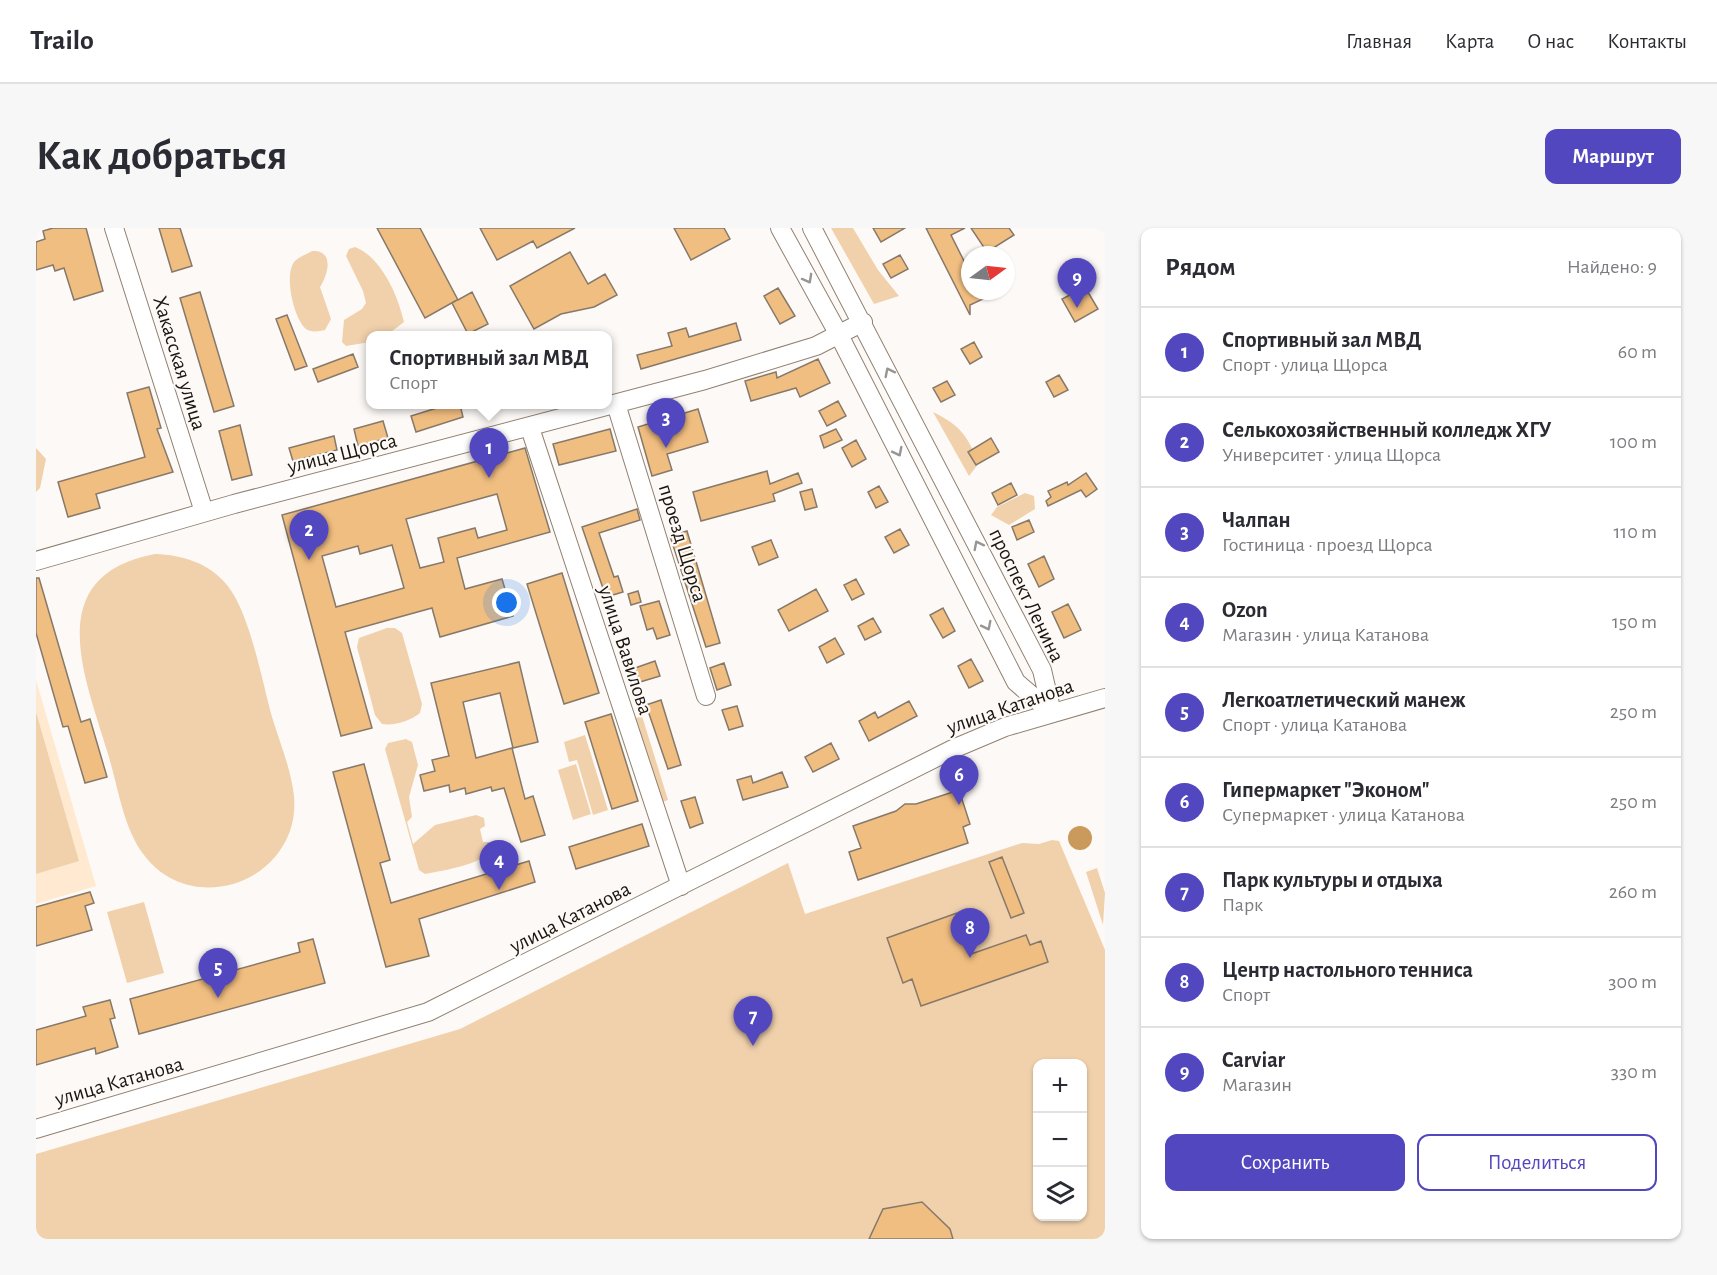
<!DOCTYPE html>
<html lang="ru">
<meta charset="utf-8">
<style>
:root{--surface:#fff;--page:#f7f7f7;--text:#2b2b33;--muted:#7c7c81;--line:#e1e1e2;--accent:#5247bf}
body{margin:0;font-family:"Alegreya Sans",sans-serif;background:var(--page);color:var(--text)}
.controls{position:absolute;right:18px;bottom:18px;display:grid;overflow:hidden;border-radius:12px;box-shadow:0 2px 4px #0004}
.controls button{width:54px;height:54px;display:grid;place-items:center;padding:0;border:0;border-bottom:2px solid var(--line);background:var(--surface);color:var(--text);font:30px sans-serif}
.compass{position:absolute;left:925px;top:18px;width:54px;height:54px;border-radius:50%;background:var(--surface);box-shadow:0 2px 4px #0004;rotate:75deg}
.you{position:absolute;left:471px;top:375px;width:21px;height:21px;margin:-15px;border:4px solid #fff;border-radius:50%;background:#1a73e8;box-shadow:0 0 0 9px #1a73e833}
.badge{display:grid;place-items:center;width:39px;height:39px;border-radius:50%;background:var(--accent);color:#fff;font-size:20px;font-weight:700}
.pin{position:absolute;translate:-50% -50px;filter:drop-shadow(0 2px 3px #0008)}
.pin::after{content:'';position:absolute;top:32px;width:21px;height:18px;background:inherit;clip-path:polygon(0 0,100% 0,50% 100%)}
.popup{position:absolute;left:330px;top:103px;width:246px;height:78px;box-sizing:border-box;display:grid;place-content:center;border-radius:12px;background:var(--surface);filter:drop-shadow(0 2px 4px #0005);font-size:20px;white-space:nowrap;color:var(--muted)}
.popup b{font-size:22px;color:var(--text)}
.popup::after{content:'';position:absolute;left:50%;top:100%;margin-left:-12px;border:12px solid transparent;border-top-color:var(--surface)}
.list{margin:0;padding:0;list-style:none}
h2{display:flex;justify-content:space-between;align-items:center;height:78px;margin:0;padding:0 24px;font-size:26px}
h2 small{font-size:20px;font-weight:400;color:var(--muted)}
.list li{display:grid;grid-template-columns:39px 1fr auto;gap:18px;align-items:center;box-sizing:border-box;height:90px;padding:0 24px;border-top:2px solid var(--line)}
.list b{display:block;font-size:22px;white-space:nowrap}
.list p{margin:0;font-size:20px;white-space:nowrap;color:var(--muted)}
.list em{font-size:20px;font-style:normal;color:var(--muted)}
.actions{display:flex;gap:12px;padding:18px 24px}
.actions a{flex:1;padding:14px 0;border:2px solid var(--accent);border-radius:12px;text-align:center;font-size:21px;color:var(--accent)}
.actions .main{background:var(--accent);color:#fff}
.icon{flex:none;width:33px;height:33px;fill:none;stroke:currentColor;stroke-width:2;stroke-linecap:round;stroke-linejoin:round}
.map{position:relative;flex:none;width:1069px;height:1011px;overflow:hidden;border-radius:12px}
header{display:flex;align-items:center;gap:36px;box-sizing:border-box;height:84px;padding:0 30px;background:var(--surface);border-bottom:2px solid var(--line)}
header strong{font-size:28px}
nav{display:flex;gap:33px;margin-inline-start:auto;font-size:21px}
.intro{display:flex;align-items:center;justify-content:space-between;box-sizing:border-box;height:144px;padding:0 36px}
h1{margin:0;font-size:42px}
.button{padding:15px 27px;border-radius:12px;background:var(--accent);color:#fff;font-size:21px;font-weight:700}
main{display:flex;gap:36px;padding:0 36px}
aside{flex:1;background:var(--surface);border-radius:12px;box-shadow:0 2px 4px #0004}
.map>svg:first-child{display:block}
.built{fill:#ffead1}
.green{fill:#f0d1ac;fill-rule:evenodd}
.water{fill:#ca995c}
.building{fill:#f1be81;stroke:#877969;stroke-width:1.5;fill-rule:evenodd}
.lines{fill:none;stroke-linecap:round;stroke-linejoin:round}
.minor-casing{stroke:#908272;stroke-width:20}
.minor{stroke:#fff;stroke-width:18}
.oneway{stroke:#989693}
.labels{text-anchor:middle;stroke-width:4.5;stroke-linejoin:round;paint-order:stroke}
.street-label{font-size:21px;fill:#1a150f;stroke:#fdf9f6}
</style>
<header>
<strong>Trailo</strong>
<nav><a>Главная</a><a>Карта</a><a>О нас</a><a>Контакты</a></nav>
</header>
<div class="intro"><h1>Как добраться</h1><a class="button">Маршрут</a></div>
<main>
<div class="map">
<svg width="1069" height="1011" viewBox="0 0 1069 1011">
<rect width="100%" height="100%" fill="#fdf9f6"/>
<!-- built -->
<path class="built" d="M0,452L60,658L0,676Z"/>
<!-- green -->
<path class="green" d="M795,0H817L842,42L863,68L838,76Z
M319,19C345,29 362,67 368,94L351,107H334V114L310,118L306,114L308,92L326,81L330,75L327,63L310,28L313,21Z
M276,23C299,22 292,47 284,59L295,91L289,102C283,103 276,105 270,101C258,91 247,46 259,33C263,29 271,26 276,23Z
M897,184C925,198 930,206 943,235L933,248Z
M0,220L10,231L4,260L0,264Z
M989,265L998,268L999,281L973,297L955,287L961,279Z
M119,326C147,327 173,335 191,357C214,385 226,453 236,489C244,515 255,541 258,568C259,579 258,592 254,603C232,664 148,681 108,627C87,600 82,558 72,526C50,451 3,348 119,326Z
M351,400H359L366,405L386,476L384,485C374,493 359,498 346,496L339,487L321,419L323,410Z
M0,484L43,633L0,646Z
M606,488L632,572L621,576L594,492Z
M549,507L572,582L557,587L541,532L533,534L528,514Z
M370,511L376,514L382,537L373,569L376,589L371,594L377,616L399,597L440,587L448,590L449,598L444,601L447,614H456L458,621C445,637 409,642 389,646L383,642L349,521L352,515Z
M540,536L555,586L537,592L522,542Z
M1016,612L1023,613L1069,722V1011H0V926L424,801L752,635L769,686L986,615L1003,616ZM1002,836H1046V988H1002Z
M1061,640L1069,665L1067,697L1050,644Z
M108,674L128,745L91,755L71,684Z"/>
<!-- water -->
<path class="water" d="M1032 610a12 12 0 1 1 24 0a12 12 0 1 1-24 0Z"/>
<!-- building -->
<path class="building" d="M17,0H50L67,63L38,72L28,40L19,43L17,37L0,42V14L9,11L7,3Z
M123,0H144L156,38L136,44Z
M341,0H384L422,72L436,64L452,96L432,106L416,75L421,72L389,90Z
M444,0H539L501,20L497,13L461,32Z
M638,0H688L694,11L655,32Z
M837,0H869L845,14Z
M890,0H929L915,7L934,45V63H943L947,71L934,77V87Z
M935,0H973L978,7L951,24Z
M534,24L552,56L569,46L581,67L558,79L525,86L498,101L474,58Z
M864,27L872,41L855,50L847,36Z
M1049,59L1062,81L1039,94L1026,71Z
M742,60L759,88L744,96L728,68Z
M164,64L198,178L178,184L144,70Z
M251,87L271,138L259,142L240,91Z
M700,95L705,112L605,141L601,127L636,118L632,105L650,100L653,109Z
M938,114L946,129L934,136L925,121Z
M317,126L322,139L282,154L277,141Z
M782,131L794,155L764,169L760,160L715,173L709,153L740,144L741,150Z
M1023,147L1032,162L1018,169L1010,154Z
M911,153L919,167L905,174L897,160Z
M113,159L125,200L121,201L137,244L60,266L64,280L32,289L22,254L109,229L91,165Z
M802,173L810,188L791,198L783,183Z
M403,177H424L427,189L380,204L375,188L404,179Z
M662,181L672,214L631,226L636,242L616,248L602,199Z
M347,193L352,210L322,218L318,201Z
M204,197L216,247L196,252L183,203Z
M574,201L580,223L523,237L517,216Z
M800,201L806,212L788,220L784,208Z
M298,208L301,222L257,233L253,220Z
M955,210L963,224L940,237L932,224Z
M820,212L830,231L816,239L806,220Z
M489,220L514,304L421,330L429,361L466,351L477,388L404,409L396,380L309,404L336,500L305,508L246,287ZM461,266L471,302L442,310L439,300L402,310L408,334L384,340L370,291ZM356,317L368,360L300,379L286,328L322,318L324,326Z
M731,243L734,256L762,245L766,255L737,266L739,273L665,293L657,264Z
M1050,245L1061,261L1050,269L1045,262L1012,278L1010,273L1015,269L1012,263L1031,254L1032,257Z
M975,255L981,267L962,277L956,265Z
M843,258L852,274L840,280L832,264Z
M776,261L781,279L769,282L764,264Z
M601,281L604,292L563,305L578,349L582,348L587,364L570,369L546,299Z
M993,292L998,304L981,312L976,299Z
M864,301L873,317L858,325L849,309Z
M651,303L684,415L670,419L634,308Z
M735,312L742,329L723,337L716,319Z
M1008,328L1018,351L1003,359L992,336Z
M526,345L563,465L528,476L491,356Z
M0,350H3L45,494L54,491L71,549L49,555L32,498L27,499L0,405Z
M820,351L828,366L816,372L808,357Z
M780,361L792,383L753,403L742,382Z
M602,363L605,374L595,377L592,366Z
M623,373L634,407L621,411L617,400L611,402L604,378Z
M1032,376L1045,402L1028,410L1016,384Z
M907,380L919,403L907,410L894,387Z
M837,390L845,404L829,412L822,398Z
M799,410L808,426L791,435L783,419Z
M935,431L947,453L933,460L922,438Z
M619,433L624,448L604,454L599,440Z
M483,434L502,514L477,520L464,465L427,474L440,530L476,520L489,571L497,568L509,607L485,614L468,560L456,563L455,559L430,566L429,560L414,564L413,557L388,563L384,547L399,543L396,532L413,528L395,455Z
M688,435L695,457L681,462L674,440Z
M625,472L645,537L632,541L610,477Z
M873,473L881,488L833,513L823,493L839,484L842,490Z
M701,478L707,498L693,502L686,482Z
M575,486L602,573L576,581L549,494Z
M795,515L803,531L777,544L769,529Z
M328,536L354,632L344,635L355,675L493,633L499,654L383,691L393,728L350,739L297,544Z
M746,544L752,559L707,572L701,552L715,548L717,555Z
M923,562L934,596L927,599L932,615L822,652L813,624L825,620L817,598L860,583L869,576H880Z
M659,569L667,595L654,600L645,573Z
M606,596L613,618L540,641L533,619Z
M966,629L988,685L975,690L953,634Z
M54,664L58,675L49,678L56,702L0,718V679Z
M921,685L935,726L990,707L994,717L1005,713L1012,734L885,778L876,751L867,755L851,710Z
M277,711L289,755L103,806L94,771L264,724L262,715Z
M74,772L79,790L74,791L82,819L60,826L59,820L0,837V802L50,788L47,779Z
M886,974L914,1001L917,1011H833L847,981Z"/>
<g class="lines">
<!-- minor casing -->
<g class="minor-casing">
<path id="minor" d="M78,0L168,284
M744,0L803,107L980,454L1016,485
M776,0L1006,442L1016,485
M580,176L670,468
M494,200L645,658
M0,333L198,276L669,152L780,118L827,94
M0,901L392,784L917,521L969,499L1069,470"/>
</g>
<!-- minor -->
<use href="#minor" class="minor"/>
</g>
<!-- one-way arrows -->
<defs><path id="oneway-chevron" d="M-2-3.5L2.5 0L-2 3.5" fill="none" stroke-width="1.6" stroke-linecap="round" stroke-linejoin="round" transform="scale(1.5)"/></defs>
<g class="oneway">
<use href="#oneway-chevron" transform="translate(772 51) rotate(61)"/>
<use href="#oneway-chevron" transform="translate(853 144) rotate(-117)"/>
<use href="#oneway-chevron" transform="translate(862 224) rotate(63)"/>
<use href="#oneway-chevron" transform="translate(942 317) rotate(-117)"/>
<use href="#oneway-chevron" transform="translate(951 398) rotate(63)"/>
</g>
<g class="labels">
<!-- street labels -->
<g class="street-label">
<text transform="translate(144 135) rotate(73)" y="7">Хакасская улица</text>
<text transform="translate(306 225) rotate(-14)" y="7">улица Щорса</text>
<text transform="translate(647 315) rotate(73)" y="7">проезд Щорса</text>
<text transform="translate(991 367) rotate(64)" y="7">проспект Ленина</text>
<text transform="translate(590 422) rotate(72)" y="7">улица Вавилова</text>
<text transform="translate(974 478) rotate(-19)" y="7">улица Катанова</text>
<text transform="translate(534 689) rotate(-27)" y="7">улица Катанова</text>
<text transform="translate(83 853) rotate(-16)" y="7">улица Катанова</text>
</g>
</g>
</svg>
<div class="controls">
<button>+</button>
<button>−</button>
<button><svg class="icon" aria-label="layers" viewBox="0 0 24 24"><path d="M12 4l9 5-9 5-9-5zM3 14l9 5 9-5"/></svg></button>
</div>
<svg class="compass" viewBox="-18 -18 36 36"><path d="M0-13l5 13h-10z" fill="#e53935"/><path d="M0 13l5-13h-10z" fill="#7c7c81"/></svg>
<div class="you"></div>
<div class="pin badge" style="left:453px;top:250px">1</div>
<div class="popup"><b>Спортивный зал МВД</b>Спорт</div>
<div class="pin badge" style="left:273px;top:332px">2</div>
<div class="pin badge" style="left:630px;top:220px">3</div>
<div class="pin badge" style="left:463px;top:662px">4</div>
<div class="pin badge" style="left:182px;top:770px">5</div>
<div class="pin badge" style="left:923px;top:577px">6</div>
<div class="pin badge" style="left:717px;top:818px">7</div>
<div class="pin badge" style="left:934px;top:730px">8</div>
<div class="pin badge" style="left:1041px;top:80px">9</div>
</div>
<aside>
<h2>Рядом<small>Найдено: 9</small></h2>
<ul class="list">
<li><span class="badge">1</span><div><b>Спортивный зал МВД</b><p>Спорт · улица Щорса</p></div><em>60 m</em></li>
<li><span class="badge">2</span><div><b>Селькохозяйственный колледж ХГУ</b><p>Университет · улица Щорса</p></div><em>100 m</em></li>
<li><span class="badge">3</span><div><b>Чалпан</b><p>Гостиница · проезд Щорса</p></div><em>110 m</em></li>
<li><span class="badge">4</span><div><b>Ozon</b><p>Магазин · улица Катанова</p></div><em>150 m</em></li>
<li><span class="badge">5</span><div><b>Легкоатлетический манеж</b><p>Спорт · улица Катанова</p></div><em>250 m</em></li>
<li><span class="badge">6</span><div><b>Гипермаркет &quot;Эконом&quot;</b><p>Супермаркет · улица Катанова</p></div><em>250 m</em></li>
<li><span class="badge">7</span><div><b>Парк культуры и отдыха</b><p>Парк</p></div><em>260 m</em></li>
<li><span class="badge">8</span><div><b>Центр настольного тенниса</b><p>Спорт</p></div><em>300 m</em></li>
<li><span class="badge">9</span><div><b>Carviar</b><p>Магазин</p></div><em>330 m</em></li>
</ul>
<div class="actions"><a class="main">Сохранить</a><a>Поделиться</a></div>
</aside>
</main>
